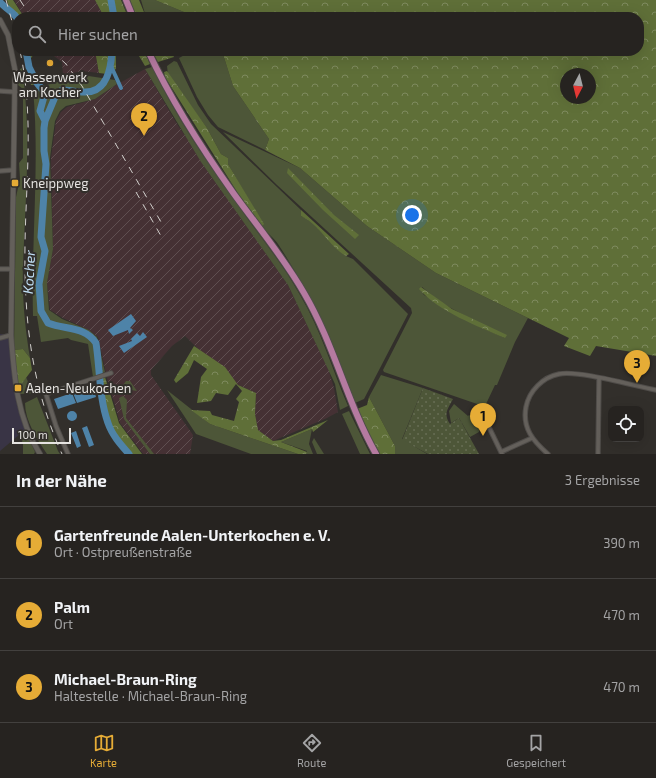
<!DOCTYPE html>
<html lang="de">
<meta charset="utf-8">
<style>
:root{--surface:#262320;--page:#2e2b29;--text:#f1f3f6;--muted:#a4a4a5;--line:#42403e;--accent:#e6ac36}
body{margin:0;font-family:"Exo 2",sans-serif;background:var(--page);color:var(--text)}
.controls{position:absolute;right:12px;bottom:12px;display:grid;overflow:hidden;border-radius:8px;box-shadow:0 4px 16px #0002}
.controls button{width:36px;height:36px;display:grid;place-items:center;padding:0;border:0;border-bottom:1px solid var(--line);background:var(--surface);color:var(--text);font:20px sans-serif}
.compass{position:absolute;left:560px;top:68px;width:36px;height:36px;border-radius:50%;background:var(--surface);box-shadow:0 4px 16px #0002;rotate:187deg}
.scale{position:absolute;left:12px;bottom:10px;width:59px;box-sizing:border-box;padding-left:4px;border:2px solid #e6e4e1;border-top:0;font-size:11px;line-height:14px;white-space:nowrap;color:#e6e4e1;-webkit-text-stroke:3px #322f2b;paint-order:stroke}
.you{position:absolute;left:412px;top:215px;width:14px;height:14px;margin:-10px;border:3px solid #fff;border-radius:50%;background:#1a73e8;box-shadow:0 0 0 6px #1a73e833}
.badge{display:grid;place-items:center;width:26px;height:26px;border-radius:50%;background:var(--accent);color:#111;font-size:13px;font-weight:700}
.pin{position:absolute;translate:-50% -33px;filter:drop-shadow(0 1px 2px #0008)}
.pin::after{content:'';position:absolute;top:21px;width:14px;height:12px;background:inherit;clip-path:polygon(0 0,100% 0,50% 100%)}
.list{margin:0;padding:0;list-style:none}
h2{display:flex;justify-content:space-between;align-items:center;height:52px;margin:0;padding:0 16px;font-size:17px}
h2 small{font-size:13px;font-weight:400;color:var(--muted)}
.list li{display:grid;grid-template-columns:26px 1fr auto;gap:12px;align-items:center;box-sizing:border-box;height:72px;padding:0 16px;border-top:1px solid var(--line)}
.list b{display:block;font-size:15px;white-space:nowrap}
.list p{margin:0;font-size:13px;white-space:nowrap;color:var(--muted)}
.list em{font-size:13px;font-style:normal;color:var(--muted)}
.icon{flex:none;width:22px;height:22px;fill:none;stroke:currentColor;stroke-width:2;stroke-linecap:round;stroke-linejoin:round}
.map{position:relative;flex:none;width:656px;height:454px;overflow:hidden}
.search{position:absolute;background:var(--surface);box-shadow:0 4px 16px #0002;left:12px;right:12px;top:12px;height:44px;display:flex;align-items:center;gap:10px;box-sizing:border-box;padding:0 14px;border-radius:16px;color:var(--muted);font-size:15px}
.sheet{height:268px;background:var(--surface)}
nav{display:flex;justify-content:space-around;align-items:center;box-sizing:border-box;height:56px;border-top:1px solid var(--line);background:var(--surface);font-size:11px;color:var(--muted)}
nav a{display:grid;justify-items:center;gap:2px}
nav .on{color:var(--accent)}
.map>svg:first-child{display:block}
.commercial{fill:#393445}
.industrial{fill:url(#industrial-furrows)}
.grass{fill:#4d5638;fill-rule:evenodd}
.forest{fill:url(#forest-crowns);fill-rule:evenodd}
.garden{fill:url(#garden-dots)}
.water{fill:#4e83a8}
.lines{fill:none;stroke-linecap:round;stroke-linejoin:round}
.stream{stroke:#4e83a8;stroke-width:1}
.canal{stroke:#4e83a8;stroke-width:4}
.river{stroke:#4e83a8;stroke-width:7}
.minor-casing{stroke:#4f4c49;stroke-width:5.5}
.tertiary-casing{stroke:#4f4c49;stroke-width:6}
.trunk-casing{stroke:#4f4c49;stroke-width:8}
.minor{stroke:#64605b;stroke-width:3.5}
.tertiary{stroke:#64605b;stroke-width:4.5}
.trunk{stroke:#b57aa0;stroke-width:6}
.rail{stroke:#d2d0cd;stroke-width:1;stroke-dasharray:7 7;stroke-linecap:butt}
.poi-dot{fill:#e6ac36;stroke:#322f2b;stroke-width:1.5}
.labels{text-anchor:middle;stroke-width:4;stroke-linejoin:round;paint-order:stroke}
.poi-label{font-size:13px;fill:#e6e4e1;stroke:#322f2b;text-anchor:start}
.water-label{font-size:14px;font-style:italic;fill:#c1dff5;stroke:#322f2b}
</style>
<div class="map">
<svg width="656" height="454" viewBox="0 0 656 454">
<defs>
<pattern id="industrial-furrows" width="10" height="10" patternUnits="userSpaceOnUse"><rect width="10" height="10" fill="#453134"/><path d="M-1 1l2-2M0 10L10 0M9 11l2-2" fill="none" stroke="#604f51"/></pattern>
<pattern id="forest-crowns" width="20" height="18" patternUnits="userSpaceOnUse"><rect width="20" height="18" fill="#5f6f38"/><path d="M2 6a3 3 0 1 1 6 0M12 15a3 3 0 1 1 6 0" fill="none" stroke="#7e8a5e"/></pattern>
<pattern id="garden-dots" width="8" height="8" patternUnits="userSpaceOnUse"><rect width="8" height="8" fill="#4d5638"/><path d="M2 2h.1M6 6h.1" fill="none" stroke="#676e54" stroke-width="1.8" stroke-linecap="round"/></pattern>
</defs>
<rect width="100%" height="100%" fill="#322f2b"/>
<!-- commercial -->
<path class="commercial" d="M0,334L9,335L12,368L26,429L0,451Z"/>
<!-- industrial -->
<path class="industrial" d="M14,0H95L104,17H24Z
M47,51H95L99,73L82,71L63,75L62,62Z
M145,69L177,124L288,285L328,368L334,388L338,412L327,418L273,441L258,430L255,414L256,393L232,382L185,336L172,346L151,370V375L193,435L190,454H143L120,423L107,378L98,337L89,330L63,318L50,310L47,283L53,249L51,158L56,121L61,112L67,107L95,99L116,85Z"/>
<!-- grass -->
<path class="grass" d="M141,0H155L196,17H146Z
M192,51H222L233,86L269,139L265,150L218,127L208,115L197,97L179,58Z
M174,61L177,62L198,105L211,124L301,210V216L309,219L346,256L353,259L408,314L364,399L355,403C334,348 311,294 278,244C274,238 267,233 262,226L263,224L228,164V158L221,154L207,128L168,75L167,66Z
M152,67C176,117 207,163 240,208C260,237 283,264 300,295C321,330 332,369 348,406L340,410L335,384L288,285L201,162L145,69Z
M22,68C32,134 25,200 23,267C22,297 25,328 30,358L23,349L14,350L16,197L20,179L19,163L23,158V89L18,85L20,81V69Z
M82,75L115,80L117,84L95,99L66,106L60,111L55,121L50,158L53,249L47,283L49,310L62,319L89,330L97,337L105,372L93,377L88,344L71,340L68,338L41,342L37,316H33C31,240 40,164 33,89Z
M223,132L300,168L367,226L436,273L528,318L515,342L497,385H495L486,404L483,406L384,372L383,370L412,313L411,308L277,185ZM422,287L440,302L505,338L482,328L424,295L420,289Z
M381,375L423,388L402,439L427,454H395V446L369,397Z
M26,377L29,384L35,388L36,393L20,394L19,387Z
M126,381H130L137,391L125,389L123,385Z
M167,390L210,424L298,454H251L196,434Z
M123,396L127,400L126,418L154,454H150L124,419L119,398Z
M37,397L58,451L60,454H47C37,439 25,421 25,403Z
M454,404L468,416L469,415L475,419L480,427L479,432L470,437L459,418L451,423L449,411Z
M349,411L370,454H360L342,414Z
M312,429L309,444L313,454H306L307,451L281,442Z
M23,435L28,436L35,452L34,454H23V444L21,438Z
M314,438L324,454H317L312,442Z"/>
<!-- forest -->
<path class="forest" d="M7,0H13L24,17H17V22L12,17Z
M95,0H121L128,17H104Z
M130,0H139L146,17H136Z
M155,0H656V356L596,346L590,356L564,346L569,338L436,273L367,226L300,168L265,150L269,139L233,86L222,51H639V17H196ZM566,74H590V98H566Z
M25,51H36L29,61L36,84L31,85Z
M95,51H129L116,56V69L107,74L99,73Z
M136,51H144L150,64L145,66Z
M152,51H162L165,55L172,53L174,57L158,62Z
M167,71L207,128L221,154L228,158V164L264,224L262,226L239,195L165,77L164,72Z
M288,168L334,215L359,235L355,239L323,210L287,173Z
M301,210L349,254L346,256C329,246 319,224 301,216Z
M421,287L452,309L507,335L505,338C479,327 438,311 419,289Z
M194,346L225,367L238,385L256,393L255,414L258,430L273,441L281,440L328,420L313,432L312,429L281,442L307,452L306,454H298L210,424L191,410L210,411L212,415L234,421L239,402L236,399L242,391L236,384L228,395L216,393L211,401L197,403L201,377L207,369L194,360L188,373L176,383L174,380Z
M23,349L30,358L32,370L19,387L15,368L14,350Z
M105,377L119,423L142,454H126C104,429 100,414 98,381Z
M369,397L395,446V454H379L357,409L367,405Z"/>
<!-- garden -->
<path class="garden" d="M423,388L453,399C448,409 443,413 450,424L459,418L479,454H428L402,440Z"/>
<!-- water -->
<path class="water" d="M131,314L136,321L130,328L133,330L129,334L128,330L113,336L108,330Z
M143,332L147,337L124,353L119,346L132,341L131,339L137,333L140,336Z
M93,386L96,397L77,403L73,393Z
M72,393L76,403L58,409L54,399Z
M67 416a5 5 0 1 1 10 0a5 5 0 1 1-10 0Z
M87,426L94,445L89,447L82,428Z
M76,431L81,446L77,448L71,433Z"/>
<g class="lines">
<!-- stream -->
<path class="stream" d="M100,372L102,371"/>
<!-- canal -->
<path class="canal" d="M111,66L121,88"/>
<!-- river -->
<path class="river" d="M111,0L114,17
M0,2C6,9 12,11 17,18
M26,51L29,67L37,83L45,93L40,111L45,121
M112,51C111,69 107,93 84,92C76,92 69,90 62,90L55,97L45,121L44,128V151L46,164L41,237L45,251L39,284L41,311L48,323C66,330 84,326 96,343C100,369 99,398 108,423C112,435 121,445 129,454"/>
<!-- minor casing -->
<g class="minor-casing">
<path id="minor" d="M0,91L15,92
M0,171L13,170
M0,269H12
M0,338L11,335
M484,417L502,454
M501,452L532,438
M68,454L56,426L46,394L111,373
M548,454C533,441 522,428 526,407C529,391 543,377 559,374C579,370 634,386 656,390
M598,454L599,378"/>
</g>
<!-- tertiary casing -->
<g class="tertiary-casing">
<path id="tertiary" d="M0,20L8,35L15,70L11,335C14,376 17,419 40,454"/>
</g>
<!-- trunk casing -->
<g class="trunk-casing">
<path id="trunk" d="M126,0L133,17
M148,51C172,102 202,149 234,194C258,227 284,258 304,293C334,344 347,403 376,454"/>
</g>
<!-- minor -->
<use href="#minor" class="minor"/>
<!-- tertiary -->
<use href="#tertiary" class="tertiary"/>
<!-- trunk -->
<use href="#trunk" class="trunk"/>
<!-- rail -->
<path class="rail" d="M6,0L17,39
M20,0L31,17
M20,51C34,115 26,180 25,244C24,319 31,385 62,454
M52,51L66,64L82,86L161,222
M136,192L161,236"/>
</g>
<!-- markers -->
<g class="poi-dot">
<circle cx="50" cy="63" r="4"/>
<rect x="11" y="179" width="8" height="8" rx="2"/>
<rect x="14" y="384" width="8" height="8" rx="2"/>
</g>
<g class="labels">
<!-- poi labels -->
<g class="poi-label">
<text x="50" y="82" text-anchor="middle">Wasserwerk<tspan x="50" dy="15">am Kocher</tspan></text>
<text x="23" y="188">Kneippweg</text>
<text x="26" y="393">Aalen-Neukochen</text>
</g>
<!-- water labels -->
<g class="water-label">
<text transform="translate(29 272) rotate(-87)" y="5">Kocher</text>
</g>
</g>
</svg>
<div class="controls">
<button><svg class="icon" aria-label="locate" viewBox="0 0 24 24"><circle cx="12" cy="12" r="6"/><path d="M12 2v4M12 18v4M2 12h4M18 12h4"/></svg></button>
</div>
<svg class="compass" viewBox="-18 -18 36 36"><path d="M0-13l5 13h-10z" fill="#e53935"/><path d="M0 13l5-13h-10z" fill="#a4a4a5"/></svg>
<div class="scale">100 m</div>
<div class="you"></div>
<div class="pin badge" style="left:483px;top:436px">1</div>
<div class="pin badge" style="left:144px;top:136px">2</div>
<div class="pin badge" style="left:637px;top:383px">3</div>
<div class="search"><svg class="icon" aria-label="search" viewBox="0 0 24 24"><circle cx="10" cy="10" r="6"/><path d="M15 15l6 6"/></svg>Hier suchen</div>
</div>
<section class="sheet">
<h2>In der Nähe<small>3 Ergebnisse</small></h2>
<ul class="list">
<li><span class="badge">1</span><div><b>Gartenfreunde Aalen-Unterkochen e. V.</b><p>Ort · Ostpreußenstraße</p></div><em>390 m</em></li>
<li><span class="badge">2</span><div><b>Palm</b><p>Ort</p></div><em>470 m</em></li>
<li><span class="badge">3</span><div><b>Michael-Braun-Ring</b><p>Haltestelle · Michael-Braun-Ring</p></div><em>470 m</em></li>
</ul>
</section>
<nav>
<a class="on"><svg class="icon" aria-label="map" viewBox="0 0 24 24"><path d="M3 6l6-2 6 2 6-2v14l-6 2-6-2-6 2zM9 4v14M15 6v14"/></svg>Karte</a>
<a><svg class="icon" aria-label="directions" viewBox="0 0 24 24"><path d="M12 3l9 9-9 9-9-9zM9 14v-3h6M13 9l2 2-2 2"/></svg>Route</a>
<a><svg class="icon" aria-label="saved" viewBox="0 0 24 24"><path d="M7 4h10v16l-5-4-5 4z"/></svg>Gespeichert</a>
</nav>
